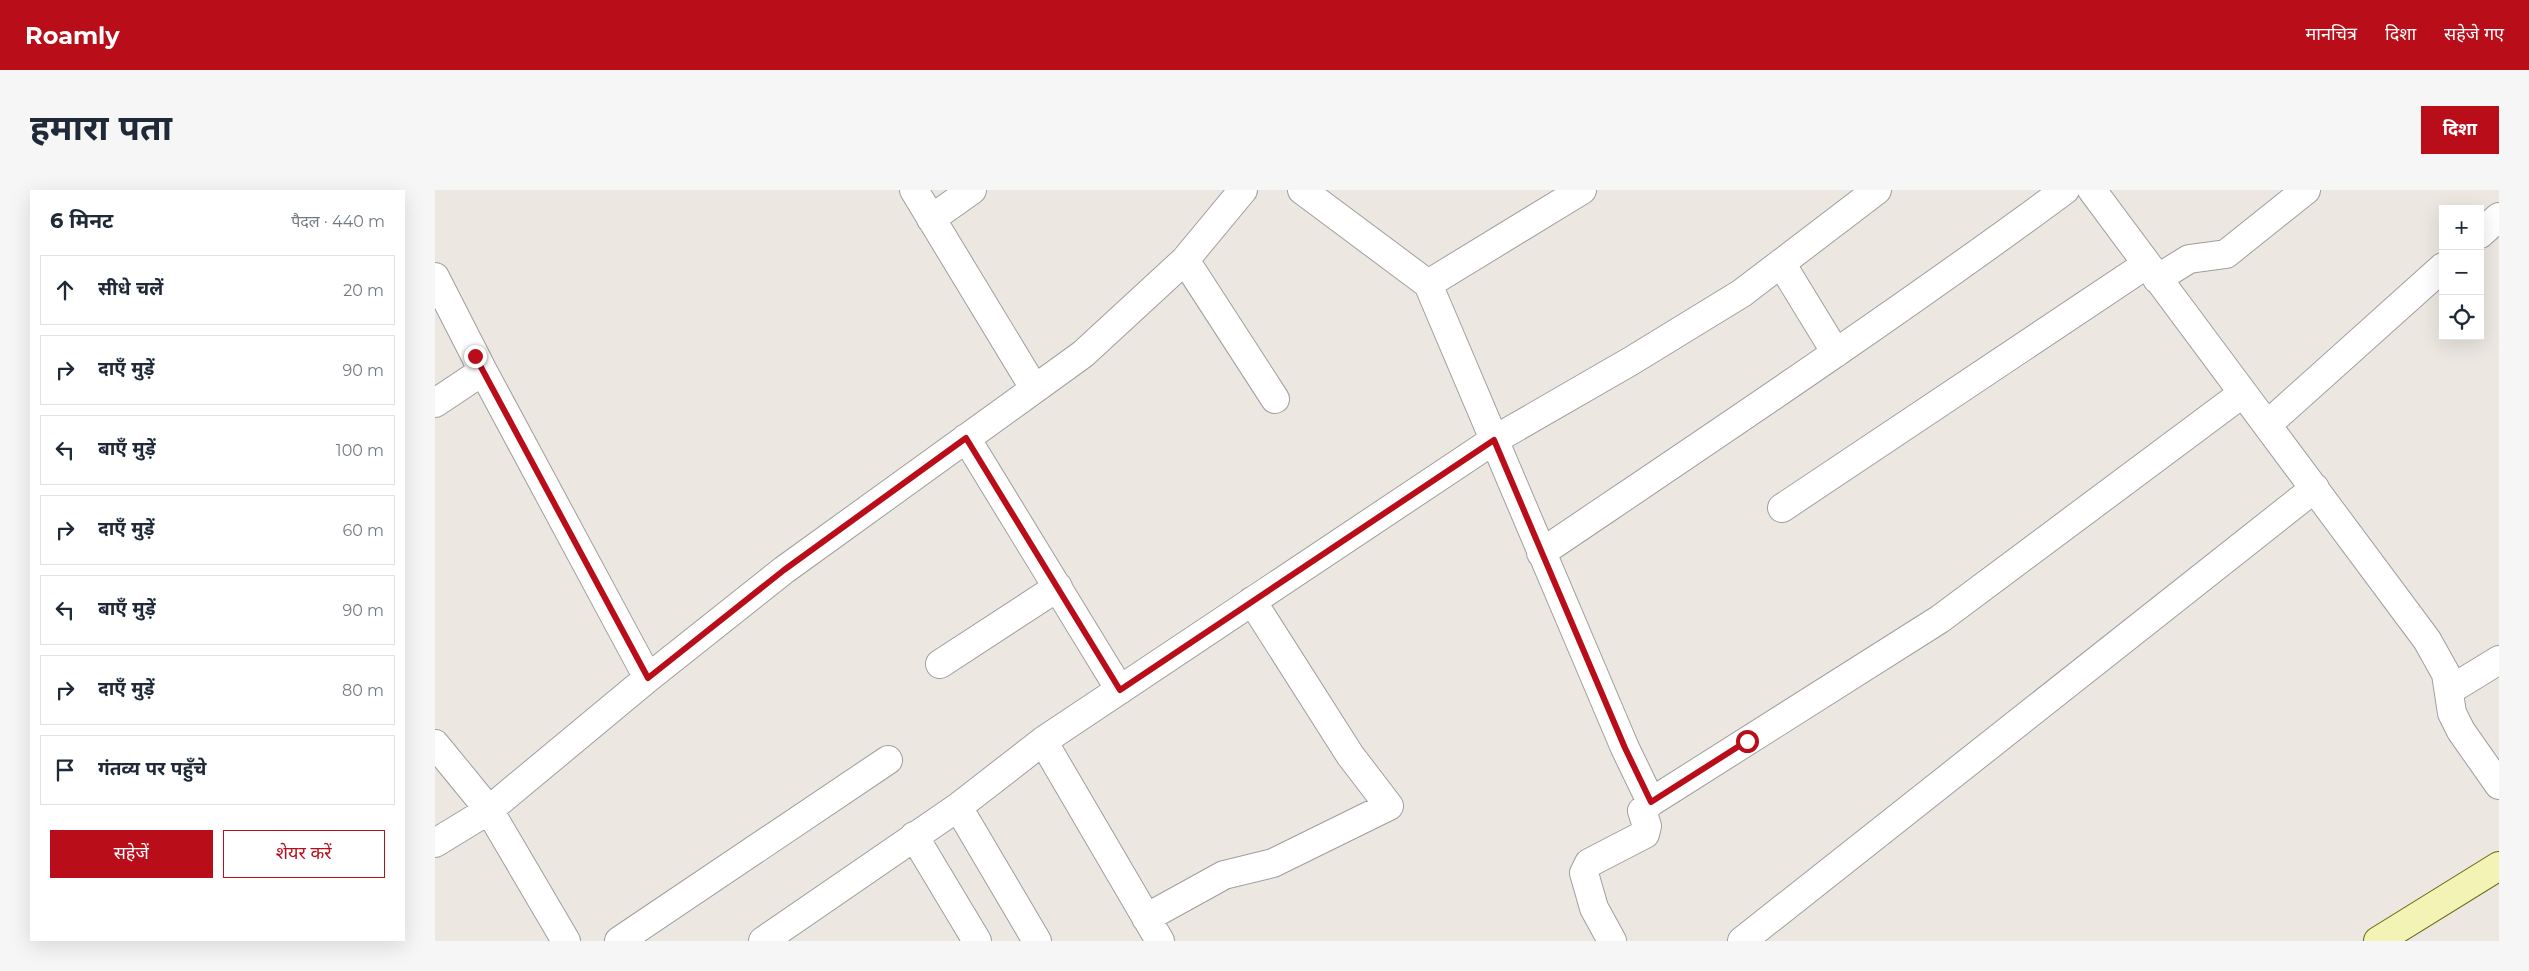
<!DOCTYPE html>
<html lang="hi">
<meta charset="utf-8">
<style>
:root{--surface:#fff;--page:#f6f6f7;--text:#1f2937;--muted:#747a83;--line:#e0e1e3;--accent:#b90d19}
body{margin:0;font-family:Montserrat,"Noto Sans Devanagari",sans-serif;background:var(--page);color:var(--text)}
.controls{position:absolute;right:15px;top:15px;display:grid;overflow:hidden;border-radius:0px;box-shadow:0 5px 20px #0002}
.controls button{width:45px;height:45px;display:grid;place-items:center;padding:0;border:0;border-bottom:1px solid var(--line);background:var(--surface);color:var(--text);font:25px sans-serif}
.stop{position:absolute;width:15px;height:15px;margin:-11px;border:4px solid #b90d19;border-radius:50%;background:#fff}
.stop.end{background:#b90d19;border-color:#fff;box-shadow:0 1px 5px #0008}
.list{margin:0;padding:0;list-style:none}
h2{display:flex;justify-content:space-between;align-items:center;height:65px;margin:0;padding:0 20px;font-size:21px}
h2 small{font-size:16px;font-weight:400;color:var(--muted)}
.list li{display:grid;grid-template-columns:32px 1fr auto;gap:15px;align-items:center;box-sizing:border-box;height:70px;margin:0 10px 10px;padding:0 10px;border:1px solid var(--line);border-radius:0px}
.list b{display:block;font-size:19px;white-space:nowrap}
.list em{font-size:16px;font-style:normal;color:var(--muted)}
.actions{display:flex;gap:10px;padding:15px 20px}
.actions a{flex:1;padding:11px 0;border:1px solid var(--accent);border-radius:0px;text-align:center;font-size:18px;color:var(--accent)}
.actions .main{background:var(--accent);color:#fff}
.icon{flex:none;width:28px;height:28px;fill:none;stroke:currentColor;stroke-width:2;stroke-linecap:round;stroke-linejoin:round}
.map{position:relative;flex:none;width:2064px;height:751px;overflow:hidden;border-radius:0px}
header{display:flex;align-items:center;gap:30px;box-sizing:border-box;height:70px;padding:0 25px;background:var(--accent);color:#fff}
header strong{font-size:24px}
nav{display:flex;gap:28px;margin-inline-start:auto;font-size:18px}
.intro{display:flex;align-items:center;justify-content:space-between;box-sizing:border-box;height:120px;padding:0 30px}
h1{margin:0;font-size:35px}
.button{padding:12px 22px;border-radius:0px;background:var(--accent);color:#fff;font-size:18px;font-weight:700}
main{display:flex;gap:30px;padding:0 30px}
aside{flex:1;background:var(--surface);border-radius:0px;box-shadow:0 5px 20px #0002}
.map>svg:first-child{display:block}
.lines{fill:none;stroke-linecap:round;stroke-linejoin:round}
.street-casing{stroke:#9f9f9f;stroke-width:30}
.secondary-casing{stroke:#65680b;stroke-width:30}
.street{stroke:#fff;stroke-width:28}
.secondary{stroke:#f4f3b6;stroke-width:28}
.route{stroke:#b90d19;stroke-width:6}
</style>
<header>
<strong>Roamly</strong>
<nav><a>मानचित्र</a><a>दिशा</a><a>सहेजे गए</a></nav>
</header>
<div class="intro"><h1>हमारा पता</h1><a class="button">दिशा</a></div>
<main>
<aside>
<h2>6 मिनट<small>पैदल · 440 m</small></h2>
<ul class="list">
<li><svg class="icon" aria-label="ahead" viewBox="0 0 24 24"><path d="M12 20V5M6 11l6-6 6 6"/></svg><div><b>सीधे चलें</b></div><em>20 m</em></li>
<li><svg class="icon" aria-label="right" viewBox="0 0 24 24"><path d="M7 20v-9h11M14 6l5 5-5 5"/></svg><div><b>दाएँ मुड़ें</b></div><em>90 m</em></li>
<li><svg class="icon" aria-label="left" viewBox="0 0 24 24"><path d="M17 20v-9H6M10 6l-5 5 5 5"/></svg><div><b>बाएँ मुड़ें</b></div><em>100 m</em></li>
<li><svg class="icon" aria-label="right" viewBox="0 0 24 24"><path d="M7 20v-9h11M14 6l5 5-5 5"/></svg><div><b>दाएँ मुड़ें</b></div><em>60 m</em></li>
<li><svg class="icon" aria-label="left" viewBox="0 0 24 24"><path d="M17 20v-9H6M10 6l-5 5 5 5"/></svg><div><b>बाएँ मुड़ें</b></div><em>90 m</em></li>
<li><svg class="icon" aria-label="right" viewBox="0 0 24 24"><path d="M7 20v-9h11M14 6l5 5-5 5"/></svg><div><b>दाएँ मुड़ें</b></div><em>80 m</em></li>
<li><svg class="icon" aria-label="arrive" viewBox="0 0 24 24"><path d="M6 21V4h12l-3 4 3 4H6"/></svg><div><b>गंतव्य पर पहुँचे</b></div></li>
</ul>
<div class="actions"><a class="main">सहेजें</a><a>शेयर करें</a></div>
</aside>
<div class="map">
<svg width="2064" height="751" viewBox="0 0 2064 751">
<rect width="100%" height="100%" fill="#ece7e1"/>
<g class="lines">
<!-- street casing -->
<g class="street-casing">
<path id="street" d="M479,0L599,198
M867,0L993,94L1147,0
M1657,0L1992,450L2011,484L2017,523L2026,541L2064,595
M496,29L537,0
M2045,44L2064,27
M750,70L840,209
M1346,73L1401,163
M0,87L48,181L213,488
M1722,89L1754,69L1791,64L1871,0
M993,94L1190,558L1216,612L1505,429L1808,203
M0,213L48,181
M1833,234L2008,77
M531,248L685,500
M1347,318L1712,74
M1106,363C1282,244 1459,126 1630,0
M505,474L623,397
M2015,500L2064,470
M608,551L725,751
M0,554L54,620L131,751
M523,617L602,751
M479,646L542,751
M0,653L54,620L213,488L349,380L648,164L750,70L808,0
M711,728L789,685L838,673L954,616L915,565L817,411
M184,751L453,570
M328,751L523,617L608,551L1059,250L1196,171L1307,103L1442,0
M1177,751L1159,718L1149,683L1154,673L1210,644L1212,636L1207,621L1216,612
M1307,751L1880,298"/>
</g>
<!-- secondary casing -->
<g class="secondary-casing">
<path id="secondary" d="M1943,751L2064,676"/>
</g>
<!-- street -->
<use href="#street" class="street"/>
<!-- secondary -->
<use href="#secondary" class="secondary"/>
</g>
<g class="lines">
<!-- route -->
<path class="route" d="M40,166L213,488L349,380L531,248L685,500L1059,250L1190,558L1216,612L1312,551"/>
</g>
</svg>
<div class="controls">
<button>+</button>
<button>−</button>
<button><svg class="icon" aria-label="locate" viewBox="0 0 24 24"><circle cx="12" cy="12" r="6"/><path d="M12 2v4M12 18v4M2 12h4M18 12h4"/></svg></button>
</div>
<div class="stop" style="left:1312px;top:551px"></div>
<div class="stop end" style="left:40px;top:166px"></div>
</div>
</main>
